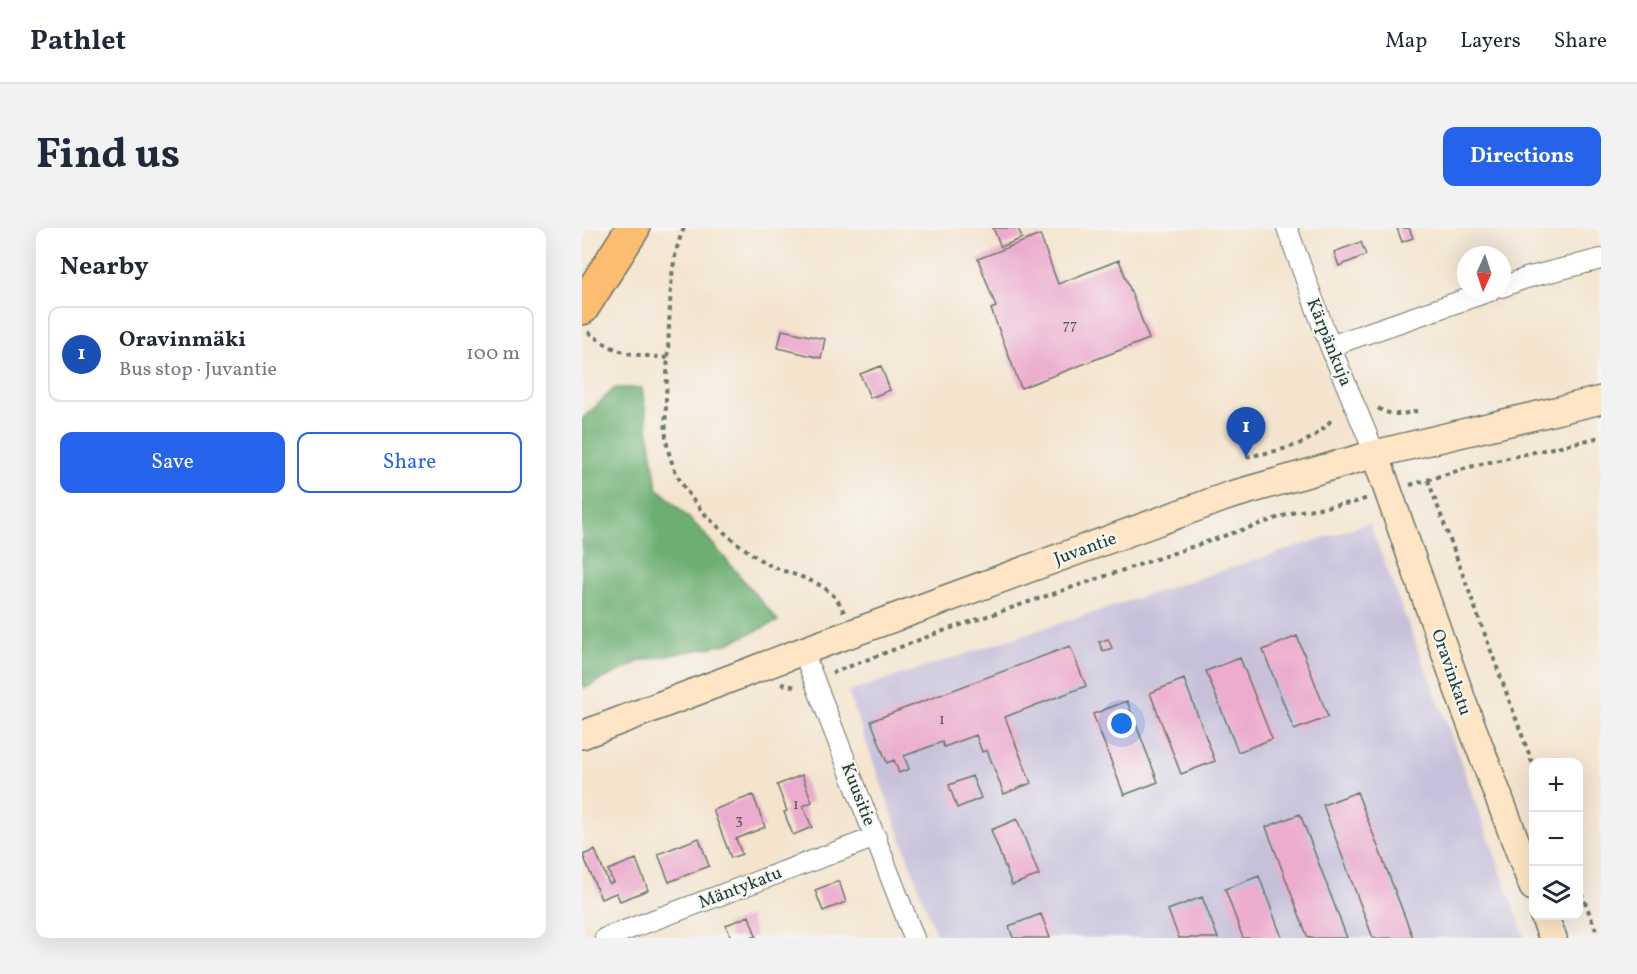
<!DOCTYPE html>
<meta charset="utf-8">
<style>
:root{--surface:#fff;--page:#f2f2f3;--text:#1f2937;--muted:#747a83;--line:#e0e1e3;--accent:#2563eb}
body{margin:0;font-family:Vollkorn,serif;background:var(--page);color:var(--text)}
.controls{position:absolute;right:18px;bottom:18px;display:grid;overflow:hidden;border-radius:12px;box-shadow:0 6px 24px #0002}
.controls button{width:54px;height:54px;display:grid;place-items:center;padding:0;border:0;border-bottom:2px solid var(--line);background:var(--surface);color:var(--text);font:30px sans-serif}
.compass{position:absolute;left:875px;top:18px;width:54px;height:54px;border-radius:50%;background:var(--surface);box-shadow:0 6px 24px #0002;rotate:183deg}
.you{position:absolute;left:540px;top:496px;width:21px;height:21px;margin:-15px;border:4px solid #fff;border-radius:50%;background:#1a73e8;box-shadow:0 0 0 9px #1a73e833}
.badge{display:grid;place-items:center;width:39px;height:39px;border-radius:50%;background:var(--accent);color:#fff;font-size:20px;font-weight:700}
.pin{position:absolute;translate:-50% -50px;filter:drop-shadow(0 2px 3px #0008)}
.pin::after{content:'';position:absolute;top:32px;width:21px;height:18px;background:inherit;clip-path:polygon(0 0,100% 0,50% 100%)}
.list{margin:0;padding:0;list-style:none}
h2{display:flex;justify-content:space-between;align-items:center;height:78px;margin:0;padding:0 24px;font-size:26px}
h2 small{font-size:20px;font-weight:400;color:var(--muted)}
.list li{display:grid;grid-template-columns:39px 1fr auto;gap:18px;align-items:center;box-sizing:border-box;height:96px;margin:0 12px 12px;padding:0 12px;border:2px solid var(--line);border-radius:12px}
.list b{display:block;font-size:22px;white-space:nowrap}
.list p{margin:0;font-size:20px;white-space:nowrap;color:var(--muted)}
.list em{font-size:20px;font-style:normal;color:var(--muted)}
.actions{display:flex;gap:12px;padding:18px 24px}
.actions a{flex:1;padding:14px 0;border:2px solid var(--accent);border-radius:12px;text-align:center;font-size:21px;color:var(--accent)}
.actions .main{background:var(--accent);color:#fff}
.icon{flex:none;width:33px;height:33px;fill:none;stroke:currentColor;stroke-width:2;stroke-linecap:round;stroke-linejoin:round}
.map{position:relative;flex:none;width:1019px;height:710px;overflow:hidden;border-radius:12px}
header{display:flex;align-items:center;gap:36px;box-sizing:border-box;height:84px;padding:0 30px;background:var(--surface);border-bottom:2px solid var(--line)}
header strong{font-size:28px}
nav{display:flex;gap:33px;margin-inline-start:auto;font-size:21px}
.intro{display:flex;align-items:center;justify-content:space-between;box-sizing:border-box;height:144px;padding:0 36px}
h1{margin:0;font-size:42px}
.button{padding:15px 27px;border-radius:12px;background:var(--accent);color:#fff;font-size:21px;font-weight:700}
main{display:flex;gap:36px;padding:0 36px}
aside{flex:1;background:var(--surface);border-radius:12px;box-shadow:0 6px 24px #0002}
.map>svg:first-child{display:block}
.industrial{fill:#c6c0da}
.forest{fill:#6daf72;stroke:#467653;stroke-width:1.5}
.building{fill:#ecaccd}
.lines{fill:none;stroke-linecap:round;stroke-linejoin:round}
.street-casing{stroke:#6a776a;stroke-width:22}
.secondary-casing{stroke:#6a776a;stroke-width:30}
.highway-casing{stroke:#6a776a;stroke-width:36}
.path{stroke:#6a776a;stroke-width:4;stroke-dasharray:4.5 4.5;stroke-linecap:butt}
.street{stroke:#fff;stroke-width:20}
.secondary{stroke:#fee5c5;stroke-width:27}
.highway{stroke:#fcbd6f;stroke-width:33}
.labels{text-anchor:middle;stroke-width:4.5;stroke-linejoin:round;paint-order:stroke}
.number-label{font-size:15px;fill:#52595a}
.street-label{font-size:18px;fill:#1f3d34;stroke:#f6f6f2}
</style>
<header>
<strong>Pathlet</strong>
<nav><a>Map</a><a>Layers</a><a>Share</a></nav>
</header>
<div class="intro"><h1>Find us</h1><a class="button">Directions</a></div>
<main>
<aside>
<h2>Nearby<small></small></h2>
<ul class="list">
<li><span class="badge" style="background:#1a4fb4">1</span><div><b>Oravinmäki</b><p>Bus stop · Juvantie</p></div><em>100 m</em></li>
</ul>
<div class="actions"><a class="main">Save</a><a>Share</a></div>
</aside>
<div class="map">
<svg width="1019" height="710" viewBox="0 0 1019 710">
<rect width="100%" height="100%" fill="#f6f6f2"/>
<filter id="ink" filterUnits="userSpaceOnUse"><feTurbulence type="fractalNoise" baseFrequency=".0167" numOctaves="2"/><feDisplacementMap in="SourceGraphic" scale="12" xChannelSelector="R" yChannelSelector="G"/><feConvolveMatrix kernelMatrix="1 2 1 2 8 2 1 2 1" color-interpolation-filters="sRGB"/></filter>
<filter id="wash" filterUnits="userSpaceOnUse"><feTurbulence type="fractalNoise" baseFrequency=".008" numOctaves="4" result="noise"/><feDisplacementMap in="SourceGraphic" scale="24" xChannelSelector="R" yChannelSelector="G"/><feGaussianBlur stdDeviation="1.35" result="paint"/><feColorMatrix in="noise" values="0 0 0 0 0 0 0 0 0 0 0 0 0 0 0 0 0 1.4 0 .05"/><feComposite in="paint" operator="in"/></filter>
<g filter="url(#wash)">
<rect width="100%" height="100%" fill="#f4e4ce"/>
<!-- industrial -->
<path class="industrial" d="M787,295L865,496L943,710H355L266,464Z"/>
<!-- forest -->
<path class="forest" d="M33,160H60L75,259L119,302L196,393L145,416L58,433L3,460L0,455V191Z"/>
<g id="blocks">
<!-- building -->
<path class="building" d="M411,0H436L440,10L419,19Z
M815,0H827L831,10L820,14Z
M458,7L476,56L537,32L567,111L439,160L409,81L414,79L396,31Z
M779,14L784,27L757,38L752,24Z
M200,102L243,111L239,130L196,120Z
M299,138L308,162L288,170L278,146Z
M715,408L746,489L712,502L681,422Z
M526,411L530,420L521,423L517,414Z
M488,418L504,458L423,489L449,555L422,566L405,522L400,524L394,507L362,519L360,514L322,528L327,541L317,545L312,532L305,535L289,493Z
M658,430L690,511L656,524L624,443Z
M602,451L633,533L599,546L568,465Z
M545,473L576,554L542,567L511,486Z
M220,547L230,574L221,578L230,599L211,607L202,584L205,583L195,557Z
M390,548L399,570L375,580L367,557Z
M775,564L831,710H791L741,577Z
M171,567L183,599L154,611L160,626L149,630L131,582Z
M718,586L765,710H726L684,599Z
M435,591L457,647L430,657L409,602Z
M117,610L127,638L87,654L76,626Z
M13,622L27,656L31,654L26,642L54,631L66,662L38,673L34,665L19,671L1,627Z
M677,648L700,710H661L643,661Z
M257,653L264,674L241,683L233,662Z
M620,669L636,710H597L586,682Z
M459,686L468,710H431L427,698Z
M167,688L174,708L169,710H149L144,697Z"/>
</g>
</g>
<g filter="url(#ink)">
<use href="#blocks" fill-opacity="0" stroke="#6a776a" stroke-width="1.5"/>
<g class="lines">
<!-- street casing -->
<g class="street-casing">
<path id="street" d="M705,0L748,118L793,226
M920,59L944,50L1019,31
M748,118L908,63
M221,423L332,710
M23,710L294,609"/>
</g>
<!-- secondary casing -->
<g class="secondary-casing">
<path id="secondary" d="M793,226L882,478L951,659
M0,507L221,423L646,268L793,226L1019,172
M962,688L971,710"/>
</g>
<!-- highway casing -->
<g class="highway-casing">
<path id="highway" d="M0,80L51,0"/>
</g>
<!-- path -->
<path class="path" d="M102,0C88,31 89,65 87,98C86,123 85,147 84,171C84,188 82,205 86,221C97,269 138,304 177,331C205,350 249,348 262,385
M6,104C38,128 48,126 86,130
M796,180C809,189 823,186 838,182
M664,229C697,222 729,219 750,191
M846,252L951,537
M828,257L895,237L1019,209
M250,445L358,404L713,284L774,274L786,270
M199,456L215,459
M996,656L1017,710"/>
<!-- street -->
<use href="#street" class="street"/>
<!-- secondary -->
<use href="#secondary" class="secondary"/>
<!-- highway -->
<use href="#highway" class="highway"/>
</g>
</g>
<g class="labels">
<!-- number labels -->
<g class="number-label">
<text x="488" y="101">77</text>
<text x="360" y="496">1</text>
<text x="214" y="581">1</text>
<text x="157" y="596">3</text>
</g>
<!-- street labels -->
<g class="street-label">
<text transform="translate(748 114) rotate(68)" y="6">Kärpänkuja</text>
<text transform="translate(503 320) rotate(-20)" y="6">Juvantie</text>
<text transform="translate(870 444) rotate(71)" y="6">Oravinkatu</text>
<text transform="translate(277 566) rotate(69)" y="6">Kuusitie</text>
<text transform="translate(158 659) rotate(-21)" y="6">Mäntykatu</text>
</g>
</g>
</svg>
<div class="controls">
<button>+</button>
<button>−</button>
<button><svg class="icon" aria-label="layers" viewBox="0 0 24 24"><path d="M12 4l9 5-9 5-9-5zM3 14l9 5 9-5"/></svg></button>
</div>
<svg class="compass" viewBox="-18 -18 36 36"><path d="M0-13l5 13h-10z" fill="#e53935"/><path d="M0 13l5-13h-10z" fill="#747a83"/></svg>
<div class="you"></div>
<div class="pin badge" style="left:664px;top:229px;background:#1a4fb4">1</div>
</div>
</main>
